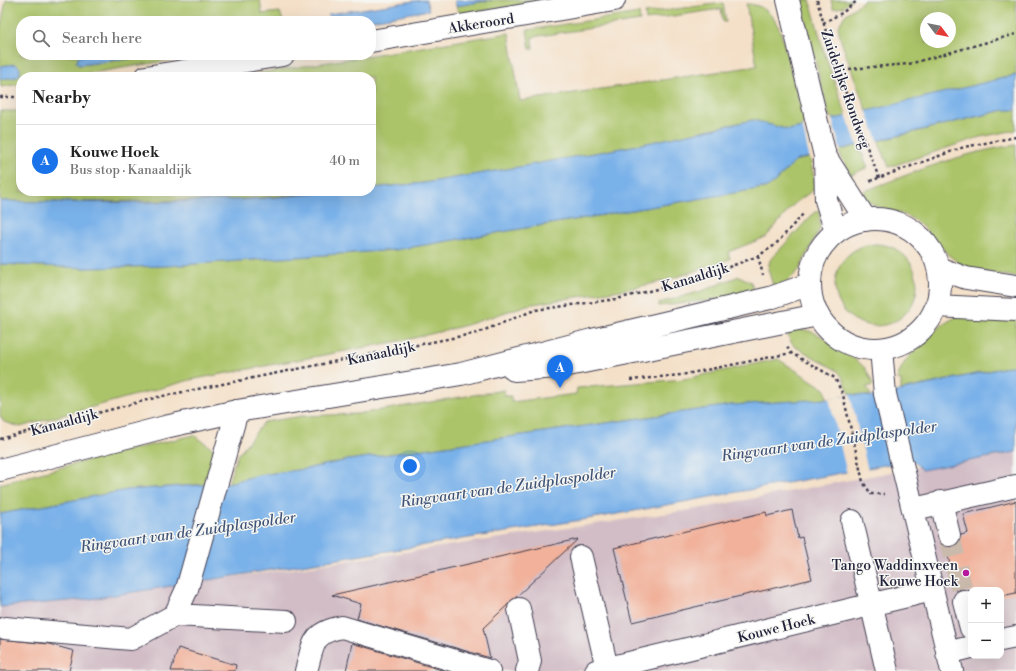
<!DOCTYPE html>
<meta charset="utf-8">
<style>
:root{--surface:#fff;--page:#f2f2f2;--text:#222;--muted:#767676;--line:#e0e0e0;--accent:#1a73e8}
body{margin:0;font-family:"Libre Bodoni",serif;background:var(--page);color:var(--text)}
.controls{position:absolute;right:12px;bottom:12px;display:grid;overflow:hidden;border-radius:8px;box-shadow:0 4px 16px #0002}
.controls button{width:36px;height:36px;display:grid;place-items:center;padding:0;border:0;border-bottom:1px solid var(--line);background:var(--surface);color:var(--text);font:20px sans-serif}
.compass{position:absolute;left:920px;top:12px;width:36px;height:36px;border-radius:50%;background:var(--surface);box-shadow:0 4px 16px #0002;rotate:122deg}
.you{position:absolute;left:410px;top:466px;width:14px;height:14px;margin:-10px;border:3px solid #fff;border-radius:50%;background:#1a73e8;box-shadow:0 0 0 6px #1a73e833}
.badge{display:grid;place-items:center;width:26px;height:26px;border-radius:50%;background:var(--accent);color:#fff;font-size:13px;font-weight:700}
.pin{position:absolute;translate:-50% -33px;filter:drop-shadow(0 1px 2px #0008)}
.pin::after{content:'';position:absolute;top:21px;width:14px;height:12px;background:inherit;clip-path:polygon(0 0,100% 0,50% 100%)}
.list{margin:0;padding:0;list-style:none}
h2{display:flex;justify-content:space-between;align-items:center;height:52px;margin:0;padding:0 16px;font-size:17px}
h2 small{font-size:13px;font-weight:400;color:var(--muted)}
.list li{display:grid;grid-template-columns:26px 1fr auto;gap:12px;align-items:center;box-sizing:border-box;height:72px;padding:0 16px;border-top:1px solid var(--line)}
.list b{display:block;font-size:15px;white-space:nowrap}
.list p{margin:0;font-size:13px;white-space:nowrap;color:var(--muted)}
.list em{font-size:13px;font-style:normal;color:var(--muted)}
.icon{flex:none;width:22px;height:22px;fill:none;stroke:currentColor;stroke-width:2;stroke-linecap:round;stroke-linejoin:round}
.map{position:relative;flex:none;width:1016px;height:671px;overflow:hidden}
.search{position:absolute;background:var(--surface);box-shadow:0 4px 16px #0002;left:16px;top:16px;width:360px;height:44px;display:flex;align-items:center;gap:10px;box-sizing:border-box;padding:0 14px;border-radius:16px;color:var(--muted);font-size:15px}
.panel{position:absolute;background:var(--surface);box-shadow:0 4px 16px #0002;left:16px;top:72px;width:360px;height:124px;border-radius:16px}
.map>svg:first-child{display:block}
.industrial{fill:#d2bdc6;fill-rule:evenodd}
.green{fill:#acc469;stroke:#677352;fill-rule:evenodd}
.water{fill:#79b1e9;stroke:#4e6a92}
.pier{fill:#f4e0c8}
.building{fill:#f1b19a}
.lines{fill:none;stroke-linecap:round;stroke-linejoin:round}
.minor-tunnel{stroke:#cabaac;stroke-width:22;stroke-dasharray:22 11;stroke-linecap:butt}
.minor-casing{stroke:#423e50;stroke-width:24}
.major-casing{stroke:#423e50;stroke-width:24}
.path{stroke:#423e50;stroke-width:2.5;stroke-dasharray:3 3;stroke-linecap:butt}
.minor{stroke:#fff;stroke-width:22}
.major{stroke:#fff;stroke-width:22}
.poi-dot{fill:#b5179e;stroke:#f6f6f2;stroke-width:1.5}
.labels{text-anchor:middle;stroke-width:3;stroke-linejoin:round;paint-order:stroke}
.street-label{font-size:14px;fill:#22223b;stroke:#f6f6f2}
.poi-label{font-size:14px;fill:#22223b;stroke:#f6f6f2;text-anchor:end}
.water-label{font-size:15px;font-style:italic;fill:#405478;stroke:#f6f6f2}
</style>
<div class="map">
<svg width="1016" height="671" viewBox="0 0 1016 671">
<rect width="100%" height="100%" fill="#f6f6f2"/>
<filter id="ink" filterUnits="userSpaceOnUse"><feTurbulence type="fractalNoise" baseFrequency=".025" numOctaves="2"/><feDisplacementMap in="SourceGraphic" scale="8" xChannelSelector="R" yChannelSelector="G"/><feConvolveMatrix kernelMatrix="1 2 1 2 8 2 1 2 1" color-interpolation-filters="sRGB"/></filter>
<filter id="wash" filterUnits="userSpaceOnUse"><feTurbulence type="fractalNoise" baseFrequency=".012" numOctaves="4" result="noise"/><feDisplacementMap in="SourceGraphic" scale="16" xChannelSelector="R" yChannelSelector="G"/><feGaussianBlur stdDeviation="0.9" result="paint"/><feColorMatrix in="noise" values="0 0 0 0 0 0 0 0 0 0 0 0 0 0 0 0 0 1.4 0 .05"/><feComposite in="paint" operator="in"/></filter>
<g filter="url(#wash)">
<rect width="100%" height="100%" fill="#f4e0c8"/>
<!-- industrial -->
<path class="industrial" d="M1016,446V671H0V607L83,598L298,568L697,509L944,462ZM971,590H1001V656H971Z"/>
<!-- green -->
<path class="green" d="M6,0H260L262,14L280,12L283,21H21V55H89L79,56L78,65H80L157,55H203L66,77H21V84L1,87L0,79L17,77L16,64L0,66V31Z
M492,0H553L460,14L456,6Z
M800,0H810L824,52L847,117L833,120L832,116H829Z
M831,0H852L843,7L833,9Z
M864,0H1016V75L867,112L841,41L838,27L845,15ZM926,18H950V42H926Z
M723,3L726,22H723L721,9L646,20L645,13Z
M746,4C764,4 773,15 780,30L805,123L802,124V127L789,130L753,120L638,145L519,167L424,183L371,188V77H235L509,33L520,101L757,66Z
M639,13L640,21L532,37L533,49H530L527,30Z
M1004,110H1016V130L980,137L889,167L878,141Z
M0,111H21V191H335L231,200L54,202L2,201L0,199Z
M858,145L868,167L851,175L839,152L840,150Z
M1016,145V277C1000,274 980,273 965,266C942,256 933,231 911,218C896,209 870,211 862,192C912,173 962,152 1016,145Z
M810,158L816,188L794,204L766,237L728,252L730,259L668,280L633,288L527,305L467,325L410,339L190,380L20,427L4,422L0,416V264L86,268L166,266L395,250L769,187L797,160Z
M819,210L820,228L799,270L790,279L774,289L768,269L770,260L813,214Z
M835 285a41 41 0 1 1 82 0a41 41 0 1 1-82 0Z
M739,276L751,282L755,295L659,306V303L702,291Z
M963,314L1016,317V365L901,390V380L897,379C903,359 911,355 925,341C939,327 944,322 963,314Z
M786,329C796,329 807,329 817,334C826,338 859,361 865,368C868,373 871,379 873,385L867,387L871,396L850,394L843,378L838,371L794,346L790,341Z
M778,359L825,389L827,399L732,405L348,460L305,469L259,475L228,483L237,456L264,422L302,416L357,414L504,390L505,396H511V402L576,394L577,388L684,379Z
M194,435L216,451L207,484L127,490L0,514V484L108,455Z"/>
<!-- water -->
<path class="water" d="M421,0H426L429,10L366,21H329V14Z
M455,0H492L456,6Z
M89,55H157L80,65L76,63L79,56Z
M16,64L20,68V74L17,77L0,79V66Z
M1016,75V110H1004L797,160L769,187L395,250L166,266L86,268L0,264V199L2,201C77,203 153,203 229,200C277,199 323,191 371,191V188L424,183L519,167L638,145L753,120L789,130Z
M1016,365V452L922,470L912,460L612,515L90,599L0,607V514L127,490L228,483L259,475L305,469L348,460L732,405L827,399L850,394L872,397Z"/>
<!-- pier -->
<path class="pier" d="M866,110L879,143L858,147L846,115Z
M832,118L841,152L810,160L802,125Z
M850,394L868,471L847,474L829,398Z"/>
<g id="blocks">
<!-- building -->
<path class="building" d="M1016,501V593L1001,596V590L971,591L961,589L956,591L946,547H952L957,544L961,535L968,533L963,514Z
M792,510L798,538L802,537L812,579L632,622L614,548L766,512L767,516Z
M578,539L483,628L490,658L357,619L361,604L332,595Z
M0,639L49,644L74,651L69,671H0Z
M352,643L445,671H346Z
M178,648L236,665L235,671H171Z"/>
</g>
</g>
<g filter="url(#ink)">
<use href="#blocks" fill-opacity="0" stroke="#423e50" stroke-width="1"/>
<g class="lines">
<!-- minor-tunnel -->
<path class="minor-tunnel" d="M949,535L964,601"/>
<!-- minor casing -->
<g class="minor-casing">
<path id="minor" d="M371,41L614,0
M146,77L283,55
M881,349L885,394L952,671
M941,502L949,535
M914,509L1016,486
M852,521L887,671
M581,557L607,668
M964,601L971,628
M519,609L530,661L527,671
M175,615L187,589L237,411
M5,628L131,639L175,615L286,621
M1001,640L1016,637
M947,653L971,647
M306,671C314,644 311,633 342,627L489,671
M596,671L932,590"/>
</g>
<!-- major casing -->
<g class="major-casing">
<path id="major" d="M788,0L825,156L826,200L836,232
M825,156L866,220
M810 284a65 65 0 1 1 130 0a65 65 0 1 1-130 0Z
M938,268L966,278L1016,286
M936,306L1016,310
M514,370L558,367L818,315
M0,470L165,427L237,411L461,374L592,340L770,298L810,284"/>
</g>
<!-- path -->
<path class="path" d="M817,0L837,70L879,178
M823,23L842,13L858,0
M837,70L909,64L1016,34
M0,97H21
M870,181L964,147L1016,137
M758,256L763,275
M787,347L791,353L835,378L843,395L863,482L871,494H884
M630,380L681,375L791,353
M0,439L158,397L477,333L535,310L617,299L697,279L758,256L775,245L804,213"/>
<!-- minor -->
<use href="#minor" class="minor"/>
<!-- major -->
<use href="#major" class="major"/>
</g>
</g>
<!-- markers -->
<circle class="poi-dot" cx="966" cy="573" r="4"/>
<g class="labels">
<!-- street labels -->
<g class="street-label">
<text transform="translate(481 23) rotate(-9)" y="5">Akkeroord</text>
<text transform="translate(846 89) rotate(71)" y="5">Zuidelijke Rondweg</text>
<text transform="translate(695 277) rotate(-17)" y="5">Kanaaldijk</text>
<text transform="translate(381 353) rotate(-12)" y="5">Kanaaldijk</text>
<text transform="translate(64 422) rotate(-15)" y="5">Kanaaldijk</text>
<text transform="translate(776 628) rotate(-14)" y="5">Kouwe Hoek</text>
</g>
<!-- poi labels -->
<g class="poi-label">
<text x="958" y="570">Tango Waddinxveen<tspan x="958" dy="16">Kouwe Hoek</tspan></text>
</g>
<!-- water labels -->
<g class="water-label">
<text transform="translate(829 441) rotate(-8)" y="5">Ringvaart van de Zuidplaspolder</text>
<text transform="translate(508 487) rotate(-8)" y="5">Ringvaart van de Zuidplaspolder</text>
<text transform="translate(188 532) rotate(-8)" y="5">Ringvaart van de Zuidplaspolder</text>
</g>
</g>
</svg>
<div class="controls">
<button>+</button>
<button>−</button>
</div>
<svg class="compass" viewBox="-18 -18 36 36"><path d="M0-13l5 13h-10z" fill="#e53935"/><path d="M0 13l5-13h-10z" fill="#767676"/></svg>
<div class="you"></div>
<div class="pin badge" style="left:560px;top:388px">A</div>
<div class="search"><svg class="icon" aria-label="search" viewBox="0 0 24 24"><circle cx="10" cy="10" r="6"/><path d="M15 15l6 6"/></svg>Search here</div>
<section class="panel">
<h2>Nearby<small></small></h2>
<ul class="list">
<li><span class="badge">A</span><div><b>Kouwe Hoek</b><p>Bus stop · Kanaaldijk</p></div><em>40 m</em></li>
</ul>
</section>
</div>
